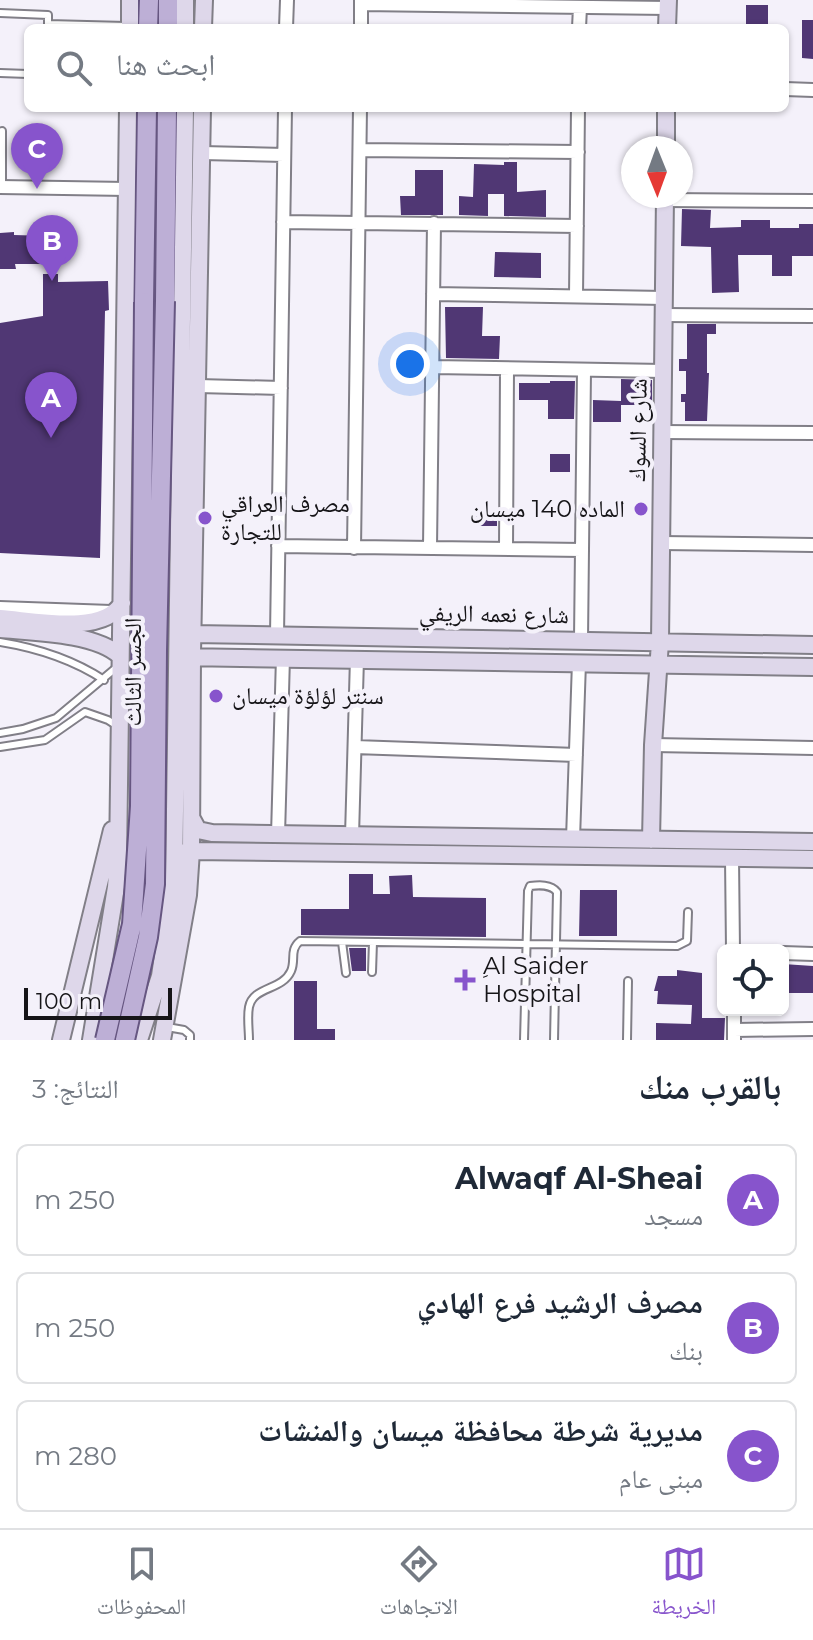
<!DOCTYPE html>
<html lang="ar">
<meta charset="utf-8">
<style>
:root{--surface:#fff;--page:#f6f6f7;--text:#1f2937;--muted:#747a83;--line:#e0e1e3;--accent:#8754cc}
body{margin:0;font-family:Montserrat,"Noto Naskh Arabic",sans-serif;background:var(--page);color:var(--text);direction:rtl}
.controls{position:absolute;right:24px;bottom:24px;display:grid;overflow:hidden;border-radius:12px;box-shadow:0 2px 6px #0004}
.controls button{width:72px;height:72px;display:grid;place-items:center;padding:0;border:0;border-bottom:2px solid var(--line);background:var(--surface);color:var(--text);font:40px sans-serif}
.compass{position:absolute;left:621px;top:136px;width:72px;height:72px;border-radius:50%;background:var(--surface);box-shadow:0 2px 6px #0004;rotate:179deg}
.scale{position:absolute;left:24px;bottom:20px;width:148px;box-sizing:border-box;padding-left:8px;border:4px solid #161518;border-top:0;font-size:22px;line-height:28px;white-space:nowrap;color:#161518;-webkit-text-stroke:6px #f4f1fa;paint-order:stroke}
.you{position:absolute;left:410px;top:364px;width:28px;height:28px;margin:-20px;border:6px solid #fff;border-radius:50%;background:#1a73e8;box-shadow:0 0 0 12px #1a73e833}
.badge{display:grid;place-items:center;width:52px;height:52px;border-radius:50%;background:var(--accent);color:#fff;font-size:26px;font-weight:700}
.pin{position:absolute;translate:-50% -66px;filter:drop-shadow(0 2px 4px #0008)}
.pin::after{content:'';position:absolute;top:42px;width:28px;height:24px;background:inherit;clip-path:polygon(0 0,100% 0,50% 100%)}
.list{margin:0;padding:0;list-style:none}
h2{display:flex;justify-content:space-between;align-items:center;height:104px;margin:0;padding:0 32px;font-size:34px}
h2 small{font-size:26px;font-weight:400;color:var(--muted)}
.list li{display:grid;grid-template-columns:52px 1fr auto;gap:24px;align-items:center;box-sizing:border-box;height:112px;margin:0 16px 16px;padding:0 16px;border:2px solid var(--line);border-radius:12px}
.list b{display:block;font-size:30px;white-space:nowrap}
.list p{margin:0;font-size:26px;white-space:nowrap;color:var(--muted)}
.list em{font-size:26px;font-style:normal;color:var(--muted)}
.icon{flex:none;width:44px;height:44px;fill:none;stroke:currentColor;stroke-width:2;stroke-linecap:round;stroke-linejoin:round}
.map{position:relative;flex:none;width:813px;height:1040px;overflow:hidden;direction:ltr}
.search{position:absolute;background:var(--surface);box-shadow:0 2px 6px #0004;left:24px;right:24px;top:24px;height:88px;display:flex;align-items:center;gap:20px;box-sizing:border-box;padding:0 28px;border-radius:12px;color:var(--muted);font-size:30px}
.sheet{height:488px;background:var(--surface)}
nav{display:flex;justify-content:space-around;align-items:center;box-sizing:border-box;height:112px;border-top:2px solid var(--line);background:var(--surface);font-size:22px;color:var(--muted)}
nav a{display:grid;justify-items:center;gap:4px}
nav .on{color:var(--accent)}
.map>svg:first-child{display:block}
.building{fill:#503774}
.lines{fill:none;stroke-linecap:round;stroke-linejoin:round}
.lane-casing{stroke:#817f87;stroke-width:10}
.street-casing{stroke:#817f87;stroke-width:16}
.secondary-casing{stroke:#817f87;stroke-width:20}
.primary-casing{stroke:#665681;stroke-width:22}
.lane{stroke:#fff;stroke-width:6}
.street{stroke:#fff;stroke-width:12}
.secondary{stroke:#ded7ea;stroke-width:16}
.primary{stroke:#bdafd6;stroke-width:18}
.primary-bridge-casing{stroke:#665681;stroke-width:22;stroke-linecap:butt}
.primary-bridge{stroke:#bdafd6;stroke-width:18}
.poi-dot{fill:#8754cc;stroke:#f4f1fa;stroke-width:3}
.labels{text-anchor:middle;stroke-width:8;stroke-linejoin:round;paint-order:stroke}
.street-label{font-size:24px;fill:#161518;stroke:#f4f1fa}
.poi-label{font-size:24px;fill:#161518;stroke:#f4f1fa;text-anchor:start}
</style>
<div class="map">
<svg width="813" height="1040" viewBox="0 0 813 1040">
<rect width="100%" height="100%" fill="#f4f1fa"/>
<!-- building -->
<path class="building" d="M746,5H768V28H746Z
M802,20H813V59L802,58Z
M504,162H517V192L546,190V217L504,216V194H488V216L459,215V196L473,197L474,164L504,165Z
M415,170H443V215H401L400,196H415Z
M682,209L711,210L710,228L741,227V220H770V228H799V224H813V256H792V276H772V255H738L739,292L712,293L711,247L681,246Z
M14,232V235L48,236V264H15L16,269H0V233Z
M495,252L541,253V278L494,277Z
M43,274H58V282L108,281L109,310L105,311L100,558L0,553V323L43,316Z
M445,307H483L482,336H500L499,359L446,358Z
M687,324H716V334H707V373H709L707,421H685V402H681V394H686V371H679V359H687Z
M621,379L652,380V405H621Z
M550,381H575L574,419H548V400H519V383H550Z
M593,400L621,401V422H593Z
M550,454H570V472H550Z
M475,510H497V526H475Z
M349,874H373V894H390L389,876L412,875L413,897L486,898V937L301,935V909H349Z
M580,890H617V936H579Z
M349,948H366V971H352Z
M783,964L813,966V993H783Z
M677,970L702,973V1018H725L724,1040H656V1023L691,1024L692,1005L657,1004L658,991H654L658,976H677Z
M294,981H317V1029H335V1040H294Z"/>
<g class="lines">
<!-- lane casing -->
<g class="lane-casing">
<path id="lane" d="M0,13L48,15V24L126,26
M0,73L28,74
M2,131V187
M0,642C37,648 72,659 104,680
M0,733L23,729L56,718L117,667
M0,747L45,740L85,712L108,720L119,727
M342,942L346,973
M372,972L373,942
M167,1027L184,1030L190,1035V1040
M249,1040C249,1030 247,1017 249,1007C253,986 282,991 291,971C296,960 289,950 300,941L677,946L687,941L688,912
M524,1040L528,891L530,886C539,885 551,884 557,892L554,1040
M627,1040L628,981"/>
</g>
<!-- street casing -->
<g class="street-casing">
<path id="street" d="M362,4L668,8
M286,28L287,0
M361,28V0
M579,28L580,7
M785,89L813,90
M360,150L578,152
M202,153L284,155
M0,187L127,189
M665,200L813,201
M283,222L577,226
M433,294L664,298
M576,296L578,108
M664,315L813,316
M433,367L663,371
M198,386L281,388
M662,432L813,433
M661,543L813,545
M278,546L582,550
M430,547L434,223
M354,548L360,108
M506,549L507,370
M0,608L111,612
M277,635L285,108
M581,639L584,371
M653,745L813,748
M355,747L576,755
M278,835L283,657
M352,836L357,658
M573,839L579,662
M732,858L733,950
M783,953L813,954
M734,1010V1040
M734,1030L813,1029"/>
</g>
<!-- secondary casing -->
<g class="secondary-casing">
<path id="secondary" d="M130,28V0
M185,28V0
M203,28L204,0
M667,28L668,0
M666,148V108
M0,618C32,620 104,636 122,603
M0,629C32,632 96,633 120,656
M183,632L193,634L813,645
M183,657L813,667
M192,819L198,830L212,833L813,842
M651,840L653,745L660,642L665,196
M182,853L191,851L813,859
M61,1040L112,830
M91,1040L116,887L118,860L128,108
M139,1040L160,976L174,881L185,108
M162,1040L188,895L191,851L192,655L202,108"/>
</g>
<!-- primary casing -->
<g class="primary-casing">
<path id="primary" d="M148,28L149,0
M168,28V0
M165,301L167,108
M144,302L147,108"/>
</g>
<!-- lane -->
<use href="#lane" class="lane"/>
<!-- street -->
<use href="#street" class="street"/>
<!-- secondary -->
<use href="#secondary" class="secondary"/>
<!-- primary -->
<use href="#primary" class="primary"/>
<!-- primary-bridge casing -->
<g class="primary-bridge-casing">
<path id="primary-bridge" d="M105,1040L132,924L140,806L144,302
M125,1040L148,937L155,884L157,651L165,301"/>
</g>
<!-- primary-bridge -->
<use href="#primary-bridge" class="primary-bridge"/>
</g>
<!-- markers -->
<g class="poi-dot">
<circle cx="641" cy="509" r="8"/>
<circle cx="205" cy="518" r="8"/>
<circle cx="216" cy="696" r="8"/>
<path d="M461 968h8v8h8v8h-8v8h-8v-8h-8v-8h8z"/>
</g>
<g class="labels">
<!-- street labels -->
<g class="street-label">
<text transform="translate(638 430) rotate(-89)" y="8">شارع السوك</text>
<text transform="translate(494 614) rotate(1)" y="8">شارع نعمه الريفي</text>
<text transform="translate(133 672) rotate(-90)" y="8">الجسر الثالث</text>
</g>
<!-- poi labels -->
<g class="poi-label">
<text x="221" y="512">مصرف العراقي<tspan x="221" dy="28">للتجارة</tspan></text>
<text x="625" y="517" text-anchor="end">الماده 140 ميسان</text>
<text x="232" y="704">سنتر لؤلؤة ميسان</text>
<text x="483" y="974">ِAl Saider<tspan x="483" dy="28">Hospital</tspan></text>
</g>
</g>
</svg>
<div class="controls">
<button><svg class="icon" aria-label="locate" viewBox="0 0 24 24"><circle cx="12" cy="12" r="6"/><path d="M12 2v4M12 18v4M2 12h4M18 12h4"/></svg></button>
</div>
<svg class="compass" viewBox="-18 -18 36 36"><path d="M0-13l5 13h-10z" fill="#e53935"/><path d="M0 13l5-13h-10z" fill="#747a83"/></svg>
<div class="scale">100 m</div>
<div class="you"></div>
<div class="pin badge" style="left:51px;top:438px">A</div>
<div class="pin badge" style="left:52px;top:281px">B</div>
<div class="pin badge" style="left:37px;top:189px">C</div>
<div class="search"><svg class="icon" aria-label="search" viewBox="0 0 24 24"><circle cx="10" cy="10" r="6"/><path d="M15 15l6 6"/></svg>ابحث هنا</div>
</div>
<section class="sheet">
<h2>بالقرب منك<small>النتائج: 3</small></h2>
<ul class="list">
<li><span class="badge">A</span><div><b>Alwaqf Al-Sheai</b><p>مسجد</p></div><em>250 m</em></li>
<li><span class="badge">B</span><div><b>مصرف الرشيد فرع الهادي</b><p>بنك</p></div><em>250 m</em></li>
<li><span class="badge">C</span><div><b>مديرية شرطة محافظة ميسان والمنشات</b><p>مبنى عام</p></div><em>280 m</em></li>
</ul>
</section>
<nav>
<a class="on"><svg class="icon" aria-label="map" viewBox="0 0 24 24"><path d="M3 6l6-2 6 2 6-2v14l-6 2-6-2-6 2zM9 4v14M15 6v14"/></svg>الخريطة</a>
<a><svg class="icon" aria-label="directions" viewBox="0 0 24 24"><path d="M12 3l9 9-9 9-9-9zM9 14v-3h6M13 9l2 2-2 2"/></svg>الاتجاهات</a>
<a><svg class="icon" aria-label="saved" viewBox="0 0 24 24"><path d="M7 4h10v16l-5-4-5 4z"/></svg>المحفوظات</a>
</nav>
